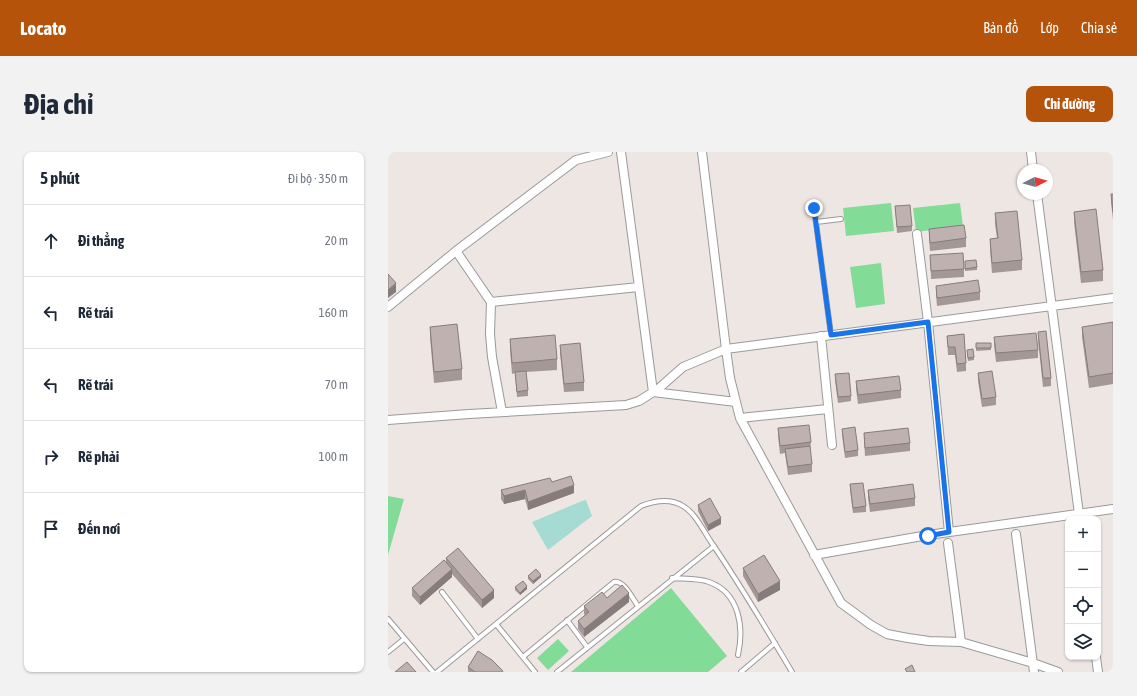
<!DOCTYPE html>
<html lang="vi">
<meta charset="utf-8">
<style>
:root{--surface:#fff;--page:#f2f2f3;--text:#1f2937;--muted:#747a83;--line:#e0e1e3;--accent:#b45309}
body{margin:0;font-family:"Asap Condensed",sans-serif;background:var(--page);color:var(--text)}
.controls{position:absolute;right:12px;bottom:12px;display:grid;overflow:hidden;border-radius:8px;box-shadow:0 1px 3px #0004}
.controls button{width:36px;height:36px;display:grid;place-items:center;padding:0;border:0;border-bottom:1px solid var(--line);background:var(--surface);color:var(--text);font:20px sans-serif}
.compass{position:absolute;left:629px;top:12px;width:36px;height:36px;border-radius:50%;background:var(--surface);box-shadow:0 1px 3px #0004;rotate:84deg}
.stop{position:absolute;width:12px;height:12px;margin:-9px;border:3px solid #1a73e8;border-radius:50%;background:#fff}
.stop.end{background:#1a73e8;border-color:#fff;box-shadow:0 1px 4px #0008}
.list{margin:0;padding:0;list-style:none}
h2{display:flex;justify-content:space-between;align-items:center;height:52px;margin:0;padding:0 16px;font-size:17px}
h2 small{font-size:13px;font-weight:400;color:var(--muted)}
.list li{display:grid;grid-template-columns:26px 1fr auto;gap:12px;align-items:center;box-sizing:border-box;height:72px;padding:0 16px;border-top:1px solid var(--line)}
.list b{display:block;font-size:15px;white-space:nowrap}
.list em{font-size:13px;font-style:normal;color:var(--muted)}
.icon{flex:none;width:22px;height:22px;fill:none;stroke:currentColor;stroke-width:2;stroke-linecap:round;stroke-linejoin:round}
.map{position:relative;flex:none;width:725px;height:520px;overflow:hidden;border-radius:8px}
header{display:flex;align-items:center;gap:24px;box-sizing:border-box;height:56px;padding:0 20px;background:var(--accent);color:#fff}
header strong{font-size:19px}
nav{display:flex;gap:22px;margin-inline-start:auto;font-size:14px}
.intro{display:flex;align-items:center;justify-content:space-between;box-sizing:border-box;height:96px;padding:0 24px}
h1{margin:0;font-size:28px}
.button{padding:10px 18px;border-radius:8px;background:var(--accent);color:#fff;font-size:14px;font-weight:700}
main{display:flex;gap:24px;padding:0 24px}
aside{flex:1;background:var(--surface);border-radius:8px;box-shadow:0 1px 3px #0004}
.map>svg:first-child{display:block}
.pitch{fill:#83db98}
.water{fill:#a5dbd3}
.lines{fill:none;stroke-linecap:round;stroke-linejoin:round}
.lane-casing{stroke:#9a9a9a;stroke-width:6}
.street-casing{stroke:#9a9a9a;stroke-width:10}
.lane{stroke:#fff;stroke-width:4}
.street{stroke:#fff;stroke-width:8}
.wall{fill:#a49897}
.shaded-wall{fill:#867c7b}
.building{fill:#bfb1b0;stroke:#867c7b}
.route{stroke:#1a73e8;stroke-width:5}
</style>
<header>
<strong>Locato</strong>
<nav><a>Bản đồ</a><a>Lớp</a><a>Chia sẻ</a></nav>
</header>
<div class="intro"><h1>Địa chỉ</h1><a class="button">Chỉ đường</a></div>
<main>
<aside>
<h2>5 phút<small>Đi bộ · 350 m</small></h2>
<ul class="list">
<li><svg class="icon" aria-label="ahead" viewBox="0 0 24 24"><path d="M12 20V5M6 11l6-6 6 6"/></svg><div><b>Đi thẳng</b></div><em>20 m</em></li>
<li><svg class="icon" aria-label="left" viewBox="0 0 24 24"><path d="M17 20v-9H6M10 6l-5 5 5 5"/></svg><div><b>Rẽ trái</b></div><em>160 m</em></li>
<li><svg class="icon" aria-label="left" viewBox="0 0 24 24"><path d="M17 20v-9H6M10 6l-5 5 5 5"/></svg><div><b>Rẽ trái</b></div><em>70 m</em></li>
<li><svg class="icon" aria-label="right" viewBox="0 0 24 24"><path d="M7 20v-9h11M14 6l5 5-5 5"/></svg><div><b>Rẽ phải</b></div><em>100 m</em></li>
<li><svg class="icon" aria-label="arrive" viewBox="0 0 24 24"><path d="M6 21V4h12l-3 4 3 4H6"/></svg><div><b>Đến nơi</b></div></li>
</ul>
</aside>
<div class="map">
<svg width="725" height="520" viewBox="0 0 725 520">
<rect width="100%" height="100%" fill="#eee6e3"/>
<!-- pitch -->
<path class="pitch" d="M503,51L506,79L458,84L455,56Z
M572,51L575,74L528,80L525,56Z
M493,111L497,152L468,156L462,115Z
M0,344L16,347L0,403Z
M283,436L339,504L320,520H183Z
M170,487L181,499L160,518L149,506Z"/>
<!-- water -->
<path class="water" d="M198,348L204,364L160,398L144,370L194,349Z"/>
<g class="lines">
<!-- lane casing -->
<g class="lane-casing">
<path id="lane" d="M426,56L443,183
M428,70L453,67
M284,426C296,427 310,426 321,430C352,441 356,476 350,503
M54,440L90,487
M0,467L45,520
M179,468L199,495
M108,472L147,520
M0,500L16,487
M135,505L226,430C236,428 244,446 250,454
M49,520L253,354C266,349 282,346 295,354C307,361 315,378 323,390C352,432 378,476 404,520
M169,520L326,394
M353,520L387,491"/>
</g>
<!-- street casing -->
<g class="street-casing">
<path id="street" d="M233,0L265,240L348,250
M643,0L645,18
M649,42L691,362
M529,82L540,170L561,380
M68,99L188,8L220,0
M103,150L251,135
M0,155L68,99L103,150L102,182L104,205L114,260
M433,184L444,293
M352,266L440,257
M0,268L81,262L238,253L251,249L270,237L295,215L338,197L314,0
M628,382L646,520
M560,391L573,490
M426,403L540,383L725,357
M708,505L710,520
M670,520L645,511L573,490L541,489L520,486L499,482L483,473L453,451L352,266L342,226L338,197L725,146"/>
</g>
<!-- lane -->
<use href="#lane" class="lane"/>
<!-- street -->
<use href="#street" class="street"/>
</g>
<!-- wall -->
<path class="wall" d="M723,42H725V68L723,50Z
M507,54L524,74V79L509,81Z
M686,60L715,118V129L693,131L686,70Z
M607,61L634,108V118L604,121L602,98V87L609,86L607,72Z
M541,77L578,86V95L542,99L541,86Z
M542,103L576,117V125L543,127Z
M577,112L589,115V118L577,119Z
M548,134L592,140V148L549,154L548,143Z
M725,170V232L701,236L694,185V175Z
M42,175L74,217V228L46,231L42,185Z
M650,180L663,226V234L655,235L650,188Z
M576,182L578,211V219L569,220L567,203H560L559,184Z
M606,185L650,198V206L608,210L606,193Z
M122,187L169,207V218L138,220L140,238V244L129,245L127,221L124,222L122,198Z
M588,191H603V198L588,199Z
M172,193L196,230V239L176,240L172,201Z
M579,201L586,205V208L580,209Z
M590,221L608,245V253L594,255L590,229Z
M447,222L463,244V249L450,251L447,228Z
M468,229L513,238V246L470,252L468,237Z
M390,276L423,290L422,298L424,312V320L400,323L397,301L392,302L390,284Z
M454,277L470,298V304L457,306L454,282Z
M476,281L522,291V299L477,304L476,289Z
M462,332L478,354V360L465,361L462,338Z
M113,338L186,341L140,358L137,347L116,352L113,347Z
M480,338L527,346V354L482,360L480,346Z
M310,353L333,372L320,379L310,359Z
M58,406L106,446L94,456L64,422V425L32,453L24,444V436L58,410Z
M355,416L392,438L370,450L355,424Z
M140,424L153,425L145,432L140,427Z
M127,435L139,437L132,443L127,438Z
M219,446L241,450L196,485L190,477V469L197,463L196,462V454Z
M80,515L115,520H80Z"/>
<!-- shaded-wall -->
<path class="shaded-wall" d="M8,131V140L0,146V138Z
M186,333V341L140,358V350Z
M137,338V347L116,352V344Z
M333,366V372L320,379V373Z
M64,417V425L32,453V445Z
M153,423V425L145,432V429Z
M392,429V438L370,450V442Z
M139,434V437L132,443V441Z
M106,438V446L94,456V448Z
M241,441V450L196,485V477Z"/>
<!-- building -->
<path class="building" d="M723,42H725V60Z
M522,53L524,74L509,75L507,54Z
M708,57L715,118L693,120L686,60Z
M629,59L634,108L604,111L602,87L610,86L607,61Z
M576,73L578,86L542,91L541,77Z
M575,101L576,117L543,119L542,103Z
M588,108L589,115L577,117V109Z
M0,122L8,131L0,138Z
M590,128L592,140L549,146L548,134Z
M725,170V221L701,225L694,175Z
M69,172L74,217L46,220L42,175Z
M658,179L663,226H655L650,180Z
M648,181L650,198L608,201L606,185Z
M576,182L578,211L569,212L567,195H560L559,184Z
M167,183L169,207L124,211L122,187Z
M192,191L196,230L176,232L172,193Z
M588,191H603V196H588Z
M585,197L586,205L580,206L579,198Z
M138,219L140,238L129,240L127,220Z
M604,219L608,245L594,247L590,221Z
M461,221L463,244L450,245L447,222Z
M511,224L513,238L470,243L468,229Z
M421,273L423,290L392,294L390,276Z
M467,275L470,298L457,300L454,277Z
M520,276L522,291L477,296L476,281Z
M422,294L424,312L400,315L397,297Z
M183,324L186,333L140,350L137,338L116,344L113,338L162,326L164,330Z
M475,331L478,354L465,356L462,332Z
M525,332L527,346L482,352L480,338Z
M322,346L333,366L320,373L310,353Z
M70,396L106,438L94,448L58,406Z
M376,403L392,429L370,442L355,416Z
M56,408L64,417L32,445L24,436Z
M148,417L153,423L145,429L140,424Z
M135,429L139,434L132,441L127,435Z
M234,433L241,441L196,477L190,469L201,460L196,454L214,440L219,446Z
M90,499L104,508L114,518L115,520H87L80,515Z
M19,510L28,520H7Z
M524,513L527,520H519L517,517Z"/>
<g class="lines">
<!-- route -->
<path class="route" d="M426,56L443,183L540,170L561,380L540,384"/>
</g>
</svg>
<div class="controls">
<button>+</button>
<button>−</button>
<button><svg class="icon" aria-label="locate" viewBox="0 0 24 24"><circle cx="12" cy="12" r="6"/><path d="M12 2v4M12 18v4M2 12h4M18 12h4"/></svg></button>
<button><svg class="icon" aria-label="layers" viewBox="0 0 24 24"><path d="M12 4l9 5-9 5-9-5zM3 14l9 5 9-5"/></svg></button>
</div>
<svg class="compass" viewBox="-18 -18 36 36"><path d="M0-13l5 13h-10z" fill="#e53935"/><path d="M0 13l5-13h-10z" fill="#747a83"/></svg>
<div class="stop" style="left:540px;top:384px"></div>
<div class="stop end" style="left:426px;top:56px"></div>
</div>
</main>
